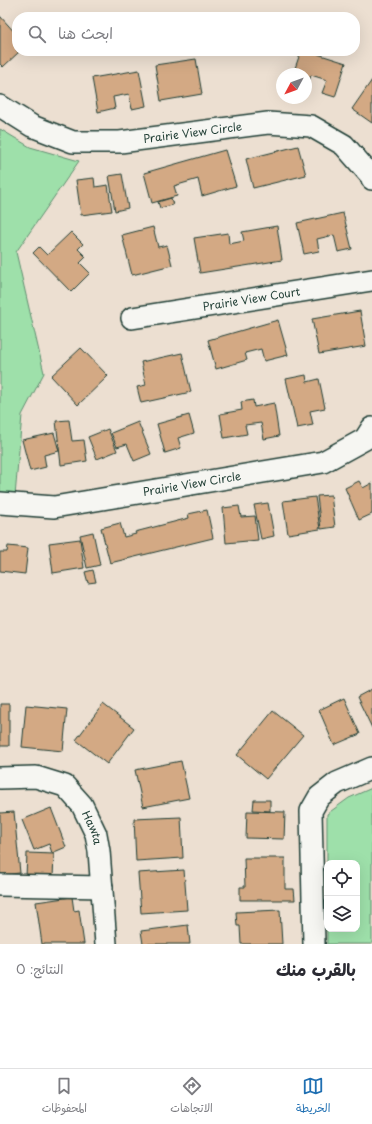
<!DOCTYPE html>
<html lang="ar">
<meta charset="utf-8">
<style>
:root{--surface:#fff;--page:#f2f2f3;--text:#2b2b33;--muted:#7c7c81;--line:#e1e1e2;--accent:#1f6fb2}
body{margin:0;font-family:"Playpen Sans","Playpen Sans Arabic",sans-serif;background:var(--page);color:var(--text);direction:rtl}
.controls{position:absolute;right:12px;bottom:12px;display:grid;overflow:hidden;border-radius:8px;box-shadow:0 4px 16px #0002}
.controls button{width:36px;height:36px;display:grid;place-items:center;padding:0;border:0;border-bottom:1px solid var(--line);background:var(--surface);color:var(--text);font:20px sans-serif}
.compass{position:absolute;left:276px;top:68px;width:36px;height:36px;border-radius:50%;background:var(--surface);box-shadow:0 4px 16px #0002;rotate:229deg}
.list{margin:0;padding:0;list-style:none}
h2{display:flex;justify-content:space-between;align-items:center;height:52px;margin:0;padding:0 16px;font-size:17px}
h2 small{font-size:13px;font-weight:400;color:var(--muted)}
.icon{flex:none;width:22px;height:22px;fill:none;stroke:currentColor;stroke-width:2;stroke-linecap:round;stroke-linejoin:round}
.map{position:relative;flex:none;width:372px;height:944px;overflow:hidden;direction:ltr}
.search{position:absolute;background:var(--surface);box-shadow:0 4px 16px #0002;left:12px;right:12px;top:12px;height:44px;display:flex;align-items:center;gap:10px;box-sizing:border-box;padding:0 14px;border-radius:16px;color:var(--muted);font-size:15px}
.sheet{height:124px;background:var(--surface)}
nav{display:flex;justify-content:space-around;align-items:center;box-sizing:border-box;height:56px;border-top:1px solid var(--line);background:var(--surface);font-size:11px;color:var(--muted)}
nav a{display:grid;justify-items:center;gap:2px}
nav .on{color:var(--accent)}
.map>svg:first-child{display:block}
.green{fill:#9ee0aa;stroke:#5e8e6f}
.building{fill:#d3a984;stroke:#1f3d34}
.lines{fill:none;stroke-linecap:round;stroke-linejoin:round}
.minor-casing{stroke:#1f3d34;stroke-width:24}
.minor{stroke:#f6f6f2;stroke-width:21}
.labels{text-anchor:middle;stroke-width:3;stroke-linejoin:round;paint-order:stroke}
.street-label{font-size:11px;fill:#1f3d34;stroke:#f6f6f2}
</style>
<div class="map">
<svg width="372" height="944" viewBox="0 0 372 944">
<rect width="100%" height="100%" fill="#ecdfd1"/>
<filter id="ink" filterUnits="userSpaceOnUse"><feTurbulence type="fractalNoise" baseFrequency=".025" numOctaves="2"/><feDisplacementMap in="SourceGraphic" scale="8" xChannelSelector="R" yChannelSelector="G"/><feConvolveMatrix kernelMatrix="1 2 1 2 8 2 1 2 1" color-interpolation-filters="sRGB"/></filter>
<g filter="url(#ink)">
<!-- green -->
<path class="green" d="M0,129L30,147L79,161L16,252L44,373L22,415L15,496L0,491Z
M372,788V944H327V929H357V863H327V814L349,798Z"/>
<!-- building -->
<path class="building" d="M0,16L17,35V51H20L3,67L0,64Z
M301,51H308L346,63L335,97L322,93L327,80L311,75L307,88H306V74H293Z
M196,59L202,94L161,101L155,65Z
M139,70L146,106L132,109L129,94L113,97L115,108L98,112L92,78Z
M372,80V123L352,109Z
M298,146L306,175L253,188L246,159Z
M225,150L236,186L202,196L198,179L174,186L177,196L152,203L144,173Z
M122,174L128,208L115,211L109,176Z
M94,178L95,187L108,185L112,211L81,215L76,180Z
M171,198L173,205L160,208L158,202Z
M343,213L352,249L338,252L334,235L317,239L319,251L304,254L297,223Z
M277,226L282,260L200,273L194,238L228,233L229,244L244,241L242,232Z
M153,227L158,247L167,245L172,265L132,275L122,235Z
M71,232L83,244L78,249L86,257L80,263L90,273L71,292L33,253L39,247L47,255Z
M360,311L366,346L319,354L312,319Z
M278,320L288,355L264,361L261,349L245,353L247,360L216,369L208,340Z
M81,348L108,376L78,405L51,376Z
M182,353L191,392L141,403L137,387L146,385L141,362Z
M306,375L307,382L319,379L325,408L310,411L313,425L297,428L286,379Z
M253,400L254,407L274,403L279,436L264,439L261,423L245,425L247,434L224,438L220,414L242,410L241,402Z
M189,415L194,433L178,438L181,448L165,453L157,424Z
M69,420L72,441L84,440L87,461L61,465L56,421Z
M138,422L151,454L134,461L127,444L117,447L111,433Z
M108,429L117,451L97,459L88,437Z
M54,433L59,451L44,455L46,467L30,471L22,440Z
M359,481L363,488L372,483V514L359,520L345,488Z
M331,495L335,527L321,529L317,496Z
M315,497L320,529L288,534L283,501Z
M268,503L274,536L261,539L254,505Z
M239,506L241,517L255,516L258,540L226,543L223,508Z
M207,510L213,538L110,563L101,528L120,523L124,537L136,534L135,532L189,518L188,514Z
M93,532L100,565L87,568L80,535Z
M80,539L84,568L53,573L49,543Z
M8,546L28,548L25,574L0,571V552H7Z
M93,570L96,582L88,583L85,572Z
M372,689V728L357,697Z
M344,698L360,734L334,745L319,710Z
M0,704H9V746H0Z
M103,704L134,728L107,764L76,740Z
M26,705L67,709L63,751L22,747Z
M273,711L303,735L266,779L237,755Z
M181,761L189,798L143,807L135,770Z
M254,800H270V811L253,810Z
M51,808L66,847L52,853L49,844L34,850L22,820Z
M247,811L285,812L284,839L246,838Z
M14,812L20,873L0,875V813Z
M181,817L183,858L136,861L134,819Z
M27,853L54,854L53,878L26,877Z
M244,858H285V889H294L295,900H240V887H245Z
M184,870L187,910L141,913L138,873Z
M72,897L74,911L79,910L84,944H42L36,902Z
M280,910L282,944H241L240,926H237L236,912Z
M188,925L190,944H143L141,931Z"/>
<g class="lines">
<!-- minor casing -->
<g class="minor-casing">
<g id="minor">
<path id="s1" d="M0,106L32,126L73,142H120L268,123L311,126L344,145L372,177V179"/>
<path id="s2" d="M132,318L372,280"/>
<path id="s3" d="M0,503L54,507L323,462L365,439L372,428"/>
<path id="s4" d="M0,778L36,777L65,786L82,805L96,834L99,851L106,944"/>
<path d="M0,885L102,887"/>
<path d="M314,944L311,811L319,797L337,783L372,768"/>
</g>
</g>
<!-- minor -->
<use href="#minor" class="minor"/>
</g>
</g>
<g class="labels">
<!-- street labels -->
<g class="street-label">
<text dy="4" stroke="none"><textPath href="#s1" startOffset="202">Prairie View Circle</textPath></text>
<text dy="4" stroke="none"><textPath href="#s2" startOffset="121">Prairie View Court</textPath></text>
<text dy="4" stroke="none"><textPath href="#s3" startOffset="194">Prairie View Circle</textPath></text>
<text dy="4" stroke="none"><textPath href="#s4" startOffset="117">Hawta</textPath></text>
</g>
</g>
</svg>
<div class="controls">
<button><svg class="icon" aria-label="locate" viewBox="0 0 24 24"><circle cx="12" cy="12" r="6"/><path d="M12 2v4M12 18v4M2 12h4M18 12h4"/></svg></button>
<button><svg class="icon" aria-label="layers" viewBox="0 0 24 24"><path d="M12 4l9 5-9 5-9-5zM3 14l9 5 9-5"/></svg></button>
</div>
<svg class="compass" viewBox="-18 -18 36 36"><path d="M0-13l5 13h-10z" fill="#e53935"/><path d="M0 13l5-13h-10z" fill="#7c7c81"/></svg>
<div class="search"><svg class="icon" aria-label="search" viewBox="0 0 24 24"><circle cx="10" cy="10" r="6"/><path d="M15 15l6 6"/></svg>ابحث هنا</div>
</div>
<section class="sheet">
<h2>بالقرب منك<small>النتائج: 0</small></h2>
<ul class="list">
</ul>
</section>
<nav>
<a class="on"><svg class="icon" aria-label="map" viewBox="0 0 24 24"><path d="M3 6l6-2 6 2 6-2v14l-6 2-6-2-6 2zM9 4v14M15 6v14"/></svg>الخريطة</a>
<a><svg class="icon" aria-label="directions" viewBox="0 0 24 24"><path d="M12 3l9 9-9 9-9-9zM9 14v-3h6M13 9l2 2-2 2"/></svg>الاتجاهات</a>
<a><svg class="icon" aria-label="saved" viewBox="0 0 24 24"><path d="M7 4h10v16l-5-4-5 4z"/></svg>المحفوظات</a>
</nav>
